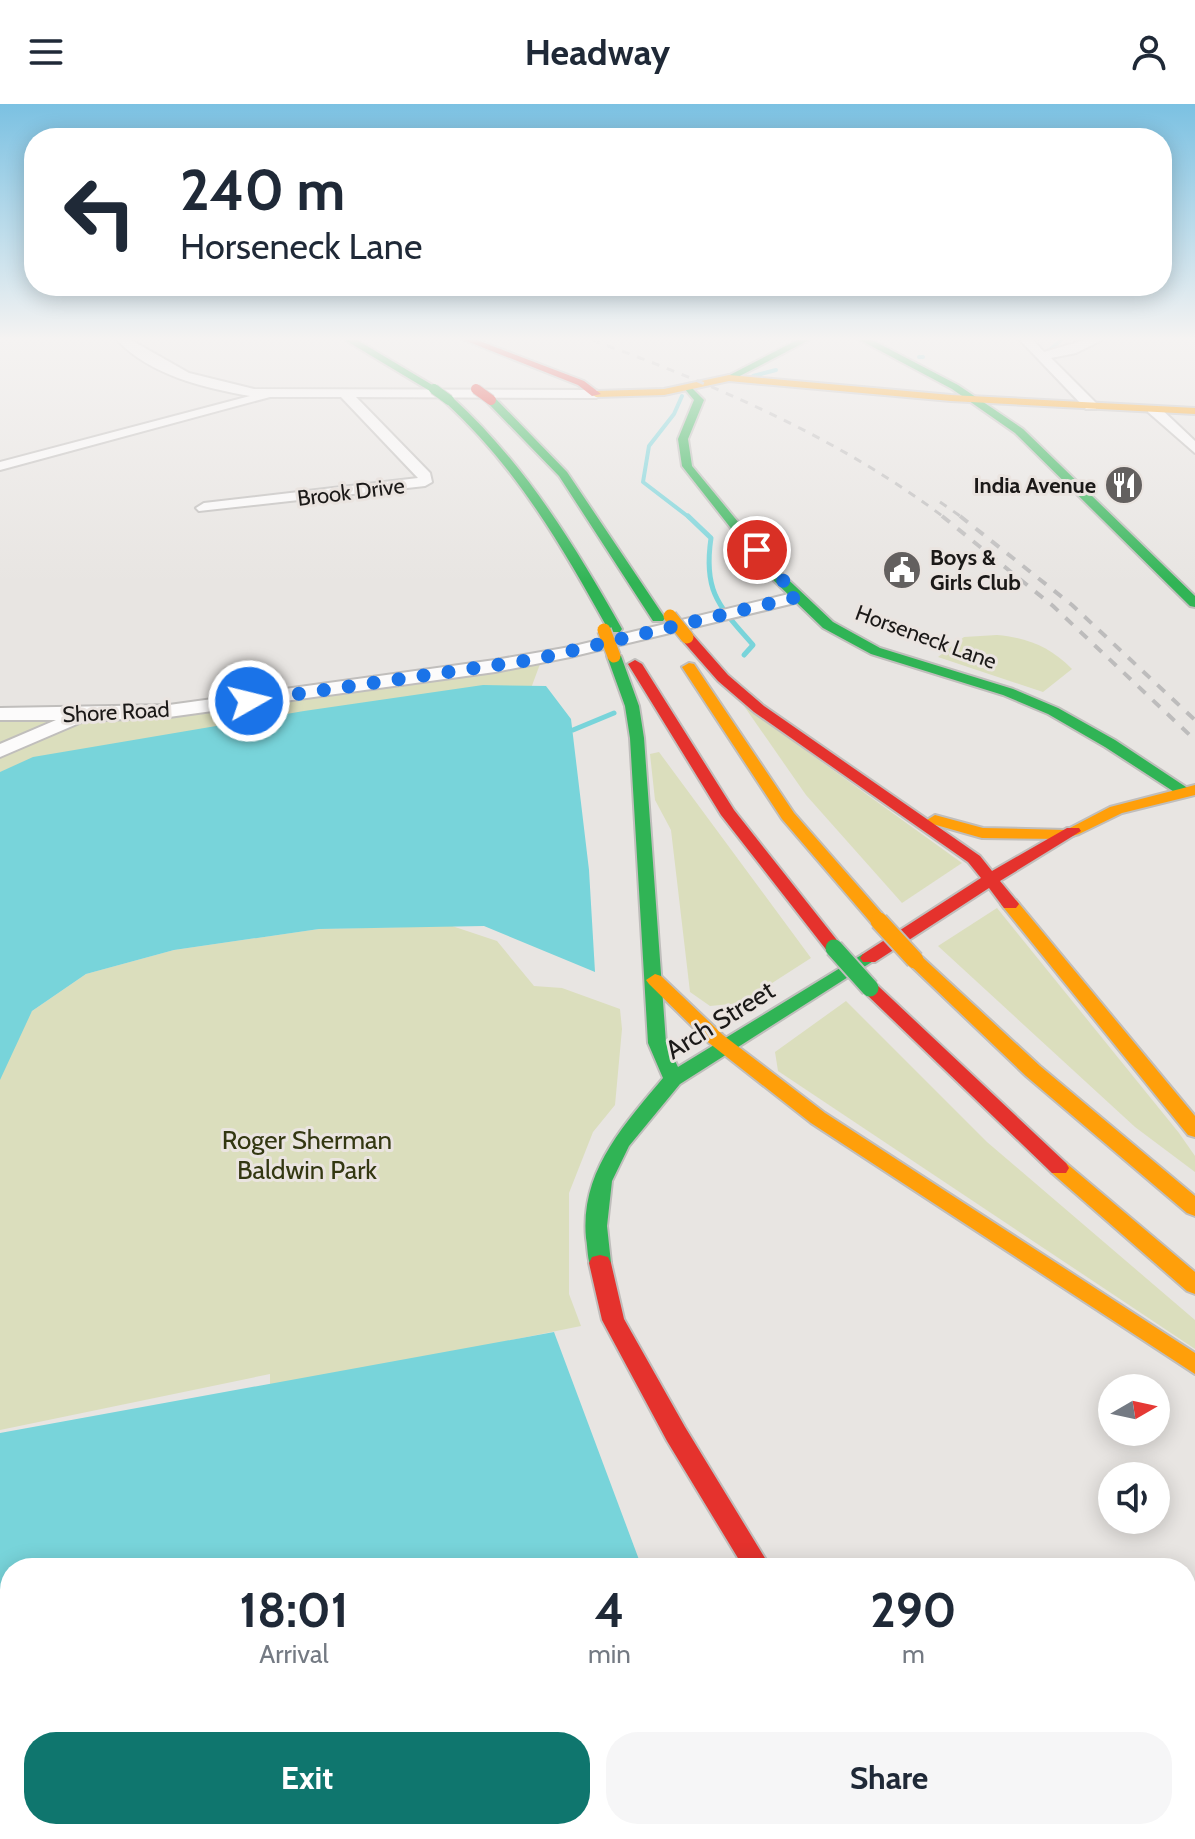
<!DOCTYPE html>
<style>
body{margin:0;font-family:Cabin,sans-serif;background:#f6f6f7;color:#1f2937;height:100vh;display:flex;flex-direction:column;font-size:30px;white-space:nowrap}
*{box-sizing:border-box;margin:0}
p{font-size:26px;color:#747a83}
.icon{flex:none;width:44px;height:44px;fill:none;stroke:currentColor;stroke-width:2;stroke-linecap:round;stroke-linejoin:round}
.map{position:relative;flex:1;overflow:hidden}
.sheet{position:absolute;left:0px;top:1454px;width:1196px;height:282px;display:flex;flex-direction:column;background:#fff;border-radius:32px 32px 0 0;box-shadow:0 4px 20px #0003}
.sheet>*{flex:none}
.guide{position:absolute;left:24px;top:24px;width:1148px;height:168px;border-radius:32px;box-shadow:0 4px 20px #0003;background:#fff;color:#1f2937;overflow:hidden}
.needle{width:52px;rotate:81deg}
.buttons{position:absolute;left:1098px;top:1270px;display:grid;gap:16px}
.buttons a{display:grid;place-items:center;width:72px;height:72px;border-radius:50%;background:#fff;box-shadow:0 4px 20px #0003;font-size:40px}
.pin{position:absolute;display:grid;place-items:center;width:68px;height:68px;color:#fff;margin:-34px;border:4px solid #fff;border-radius:50%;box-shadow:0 2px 8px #0007}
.me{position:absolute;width:88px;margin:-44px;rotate:82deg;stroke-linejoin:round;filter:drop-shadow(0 0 6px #0008)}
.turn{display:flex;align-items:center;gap:28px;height:168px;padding:0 24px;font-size:36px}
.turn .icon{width:104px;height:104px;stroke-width:2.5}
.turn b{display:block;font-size:56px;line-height:68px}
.eta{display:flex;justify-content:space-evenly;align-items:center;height:136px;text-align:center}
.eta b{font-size:48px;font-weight:700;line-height:56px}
.cta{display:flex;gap:16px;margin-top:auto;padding:16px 24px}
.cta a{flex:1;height:92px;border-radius:32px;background:#0f766e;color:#fff;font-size:32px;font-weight:700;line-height:92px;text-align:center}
.cta a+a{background:#f6f6f7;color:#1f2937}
header{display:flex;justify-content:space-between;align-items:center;height:104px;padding:0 24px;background:#fff;font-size:36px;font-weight:700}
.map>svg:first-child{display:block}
.green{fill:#dbdebd}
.water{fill:#78d4da}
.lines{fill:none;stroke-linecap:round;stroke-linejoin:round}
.stream-far1{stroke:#78d4da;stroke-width:4}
.stream{stroke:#78d4da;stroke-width:5}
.street-casing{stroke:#c0bebc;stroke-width:4}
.fast-casing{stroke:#c0bebc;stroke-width:4}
.slow-casing{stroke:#c0bebc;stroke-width:4}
.jam-casing{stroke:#c0bebc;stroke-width:4}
.street{fill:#fcfbfb;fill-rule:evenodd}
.fast{fill:#30b455;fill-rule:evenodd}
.slow{fill:#ff9f0a;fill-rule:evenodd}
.jam{fill:#e5322d;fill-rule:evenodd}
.rail-far1{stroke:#bdbcbc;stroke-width:3;stroke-dasharray:8 8;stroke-linecap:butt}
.rail{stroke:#bdbcbc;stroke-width:4;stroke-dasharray:10 10;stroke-linecap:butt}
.fast-bridge-far1-casing{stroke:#c0bebc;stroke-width:12;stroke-linecap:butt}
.fast-bridge-casing{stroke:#c0bebc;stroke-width:21;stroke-linecap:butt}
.slow-bridge-far1-casing{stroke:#c0bebc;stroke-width:16;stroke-linecap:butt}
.slow-bridge-casing{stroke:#c0bebc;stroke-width:21;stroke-linecap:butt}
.jam-bridge-casing{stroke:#c0bebc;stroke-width:12;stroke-linecap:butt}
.fast-bridge-far1{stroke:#30b455;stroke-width:10}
.fast-bridge{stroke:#30b455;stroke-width:17}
.slow-bridge-far1{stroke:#ff9f0a;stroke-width:13}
.slow-bridge{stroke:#ff9f0a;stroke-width:17}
.jam-bridge{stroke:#e5322d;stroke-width:10}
.route{stroke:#1a73e8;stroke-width:14;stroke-dasharray:0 25.2}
.labels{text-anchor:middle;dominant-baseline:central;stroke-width:6;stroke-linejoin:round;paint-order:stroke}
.far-poi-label{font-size:22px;font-weight:bold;fill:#1b1918;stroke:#eae4e0;text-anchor:end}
.far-street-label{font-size:22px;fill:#1b1918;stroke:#eae4e0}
.street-label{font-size:26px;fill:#1b1918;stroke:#eae4e0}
.park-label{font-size:26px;fill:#333711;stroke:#eae4e0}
</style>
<header><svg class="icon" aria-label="menu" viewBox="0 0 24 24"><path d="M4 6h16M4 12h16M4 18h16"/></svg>Headway<svg class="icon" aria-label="person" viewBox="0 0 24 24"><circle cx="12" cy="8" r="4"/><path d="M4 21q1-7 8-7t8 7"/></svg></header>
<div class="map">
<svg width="1195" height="1735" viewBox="0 0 1195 1735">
<rect width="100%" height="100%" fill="#e8e5e2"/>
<!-- green -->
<g class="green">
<path d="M997,531C1028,534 1050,543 1072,565L1043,588L938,553L964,533Z"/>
<path d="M540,560L530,587L0,679V614L67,619L171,612Z"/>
<path d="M744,602L962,759L902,799L806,691Z"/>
<path d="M659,648L811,854L741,899L710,902L690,888L671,726L655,696L650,650Z"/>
<path d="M997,804L1179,1029L1195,1052V1068L1135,1023L938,842Z"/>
<path d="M452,822L497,837L534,882L562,884L620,905L622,925L615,1001L593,1028L569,1089V1190L581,1222L270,1285V1270L0,1326V967L32,907L86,870L174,846L319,825Z"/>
<path d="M846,897L987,1038L1195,1216V1245L778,967L775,948Z"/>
</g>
<!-- water -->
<g class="water">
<path d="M483,581L546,582L571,615L589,766L595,868L484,822L319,825L174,846L86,870L32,907L0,976V668L33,653L304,607Z"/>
<path d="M554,1228L641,1461L627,1464H10V1607L0,1609V1329Z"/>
</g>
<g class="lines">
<!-- stream-far1 -->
<g class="stream-far1">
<path d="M1051,245L1061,236"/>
<path d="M919,253H923"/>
<path d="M753,272L776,266"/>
<path d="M682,292L674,310L649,342L643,378L690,414"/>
</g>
<!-- stream -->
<g class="stream">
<path d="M688,412L711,434C703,488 719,502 753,541L744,551"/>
<path d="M573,626L614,609"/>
</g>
<!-- street casing -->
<g class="street-casing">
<g id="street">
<path d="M117,236H131L189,269L254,285L596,286L603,290L596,294L356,293L430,369L432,378L425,382L199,407L196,404L204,399L418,374L341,293H270L0,366V358L250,292C204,284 150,271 117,236Z"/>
<path d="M1020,236H1033L1044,248L1085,236H1102L1076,249L1051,254L1096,299V305H1086Z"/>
<path d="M1148,302H1158L1195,337V349L1148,308Z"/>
<path d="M797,488L806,493L803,497L570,553L495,568L169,613L84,617L0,653V640L56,616H0V604L169,601L495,556L570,543Z"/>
<path d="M418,1726H484L480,1735H414Z"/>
</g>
</g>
<!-- fast casing -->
<g class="fast-casing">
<g id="fast">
<path d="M345,236H357L439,285L430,287Z"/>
<path d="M797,236H809L732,276L724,274Z"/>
<path d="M860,236H872L958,281L1023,325L1195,492V503L1190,502L1015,329L952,285Z"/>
<path d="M689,281L704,296L688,335L692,362L776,464L833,518L880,544L1013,585L1058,604L1115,636L1189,685L1192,688L1189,691H1179L1105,643L1048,610L1003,591L871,550L823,524L767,470L682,362L678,335L694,296L684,284Z"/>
<path d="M445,294H453C525,360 574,440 622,525L620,528H610L608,525C562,442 516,363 445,298Z"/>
<path d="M487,294H495L567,368L665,514L663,517H653L559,372L487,298Z"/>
<path d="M614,548L621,552L639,602L644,634L666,939L678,963L863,850H875L878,854L680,980L629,1042L612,1077L607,1122L611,1159L608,1165L600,1167L592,1165C587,1156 588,1145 586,1134C580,1068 623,1022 663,974L648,939L630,634L625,602L607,552Z"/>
<path d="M891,1726H921L925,1735H895Z"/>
</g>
</g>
<!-- slow casing -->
<g class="slow-casing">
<g id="slow">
<path d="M729,271L951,291L1195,304V310L951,297L729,277L664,291L596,293L591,290L596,287L664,285Z"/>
<path d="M689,559L694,560L794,709L885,813L888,817L885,821H873L782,715L682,563Z"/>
<path d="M1195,681V691L1122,709L1079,730L1062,735L982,734L929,719L927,716L935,711L983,724L1066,726L1110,703Z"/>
<path d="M1010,795L1016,796L1195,1012V1033L1188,1031L1004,804L1001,800Z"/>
<path d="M915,851L921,852L1040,962L1195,1092V1112L1187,1109L1026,972L909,860L906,856L909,852Z"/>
<path d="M655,870L661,872L723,931L825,1009L1195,1249V1270L811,1019L709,939L649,880L646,876Z"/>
<path d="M1059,1057L1066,1059L1195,1168V1190L1187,1187L1052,1069L1049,1064L1052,1059Z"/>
<path d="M1195,1490V1514L1186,1517V1493Z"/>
</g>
</g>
<!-- jam casing -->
<g class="jam-casing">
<g id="jam">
<path d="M464,236H477L584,277L601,290L592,292L578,281Z"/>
<path d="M687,529L692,530L728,571L764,602L980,752L992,767L1067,724H1079L1081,727L1000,777L1019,800L1016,804H1004L989,784L875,858H863L860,854L863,850L981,774L968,758L754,608L718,577L682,536V530Z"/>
<path d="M635,556L642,560L734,706L840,840L843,844L840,848H828L721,711L628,560Z"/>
<path d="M870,878L876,880L1066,1059L1069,1064L1066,1069H1052L864,888L861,884Z"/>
<path d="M600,1151L608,1153L611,1159L624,1215L685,1323L771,1464H744L667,1337L602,1216L589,1159L592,1153Z"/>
</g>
</g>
<!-- street -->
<use href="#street" class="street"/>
<!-- fast -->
<use href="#fast" class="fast"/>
<!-- slow -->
<use href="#slow" class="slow"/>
<!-- jam -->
<use href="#jam" class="jam"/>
<!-- rail-far1 -->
<g class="rail-far1">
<path d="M592,236C716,281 839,334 945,414"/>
<path d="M940,398L963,414"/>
</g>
<!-- rail -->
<g class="rail">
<path d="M942,412L1053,502L1195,636"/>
<path d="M960,412L1072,501L1195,616"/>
</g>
<!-- fast-bridge-far1 casing -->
<g class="fast-bridge-far1-casing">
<path id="fast-bridge-far1" d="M434,285L449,296"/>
</g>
<!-- fast-bridge casing -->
<g class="fast-bridge-casing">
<path id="fast-bridge" d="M834,844L870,884"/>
</g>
<!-- slow-bridge-far1 casing -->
<g class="slow-bridge-far1-casing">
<g id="slow-bridge-far1">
<path d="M670,512L687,533"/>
<path d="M604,526L614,552"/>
</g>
</g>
<!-- slow-bridge casing -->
<g class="slow-bridge-casing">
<path id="slow-bridge" d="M879,817L915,856"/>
</g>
<!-- jam-bridge casing -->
<g class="jam-bridge-casing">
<path id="jam-bridge" d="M476,285L491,296"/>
</g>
<!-- fast-bridge-far1 -->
<use href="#fast-bridge-far1" class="fast-bridge-far1"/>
<!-- fast-bridge -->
<use href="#fast-bridge" class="fast-bridge"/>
<!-- slow-bridge-far1 -->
<use href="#slow-bridge-far1" class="slow-bridge-far1"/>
<!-- slow-bridge -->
<use href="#slow-bridge" class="slow-bridge"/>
<!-- jam-bridge -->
<use href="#jam-bridge" class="jam-bridge"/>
</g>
<!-- sky -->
<linearGradient id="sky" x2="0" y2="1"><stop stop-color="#7bc1e2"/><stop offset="0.49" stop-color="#f5f3f2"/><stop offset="1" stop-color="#f5f3f2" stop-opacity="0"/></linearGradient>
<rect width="1195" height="479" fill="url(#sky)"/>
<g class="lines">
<!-- route -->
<path class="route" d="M249,597L537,555L797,493L757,446"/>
</g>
<!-- icons -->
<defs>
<g id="restaurant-disc" transform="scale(2)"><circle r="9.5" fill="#63605f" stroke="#eae4e0"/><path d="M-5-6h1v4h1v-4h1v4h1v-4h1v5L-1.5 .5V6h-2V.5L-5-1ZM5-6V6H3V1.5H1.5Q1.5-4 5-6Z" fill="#fff"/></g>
<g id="civic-disc" transform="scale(2)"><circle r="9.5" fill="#63605f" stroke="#eae4e0"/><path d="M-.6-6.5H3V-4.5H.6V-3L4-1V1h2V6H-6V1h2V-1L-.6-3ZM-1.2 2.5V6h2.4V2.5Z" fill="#fff"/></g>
</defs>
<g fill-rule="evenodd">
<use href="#restaurant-disc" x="1124" y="381"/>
<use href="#civic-disc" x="902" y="466"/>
</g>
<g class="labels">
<!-- far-poi labels -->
<g class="far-poi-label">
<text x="1096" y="381">India Avenue</text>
<text x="930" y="453" text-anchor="start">Boys &amp;<tspan x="930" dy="25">Girls Club</tspan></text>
</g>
<!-- far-street labels -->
<g class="far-street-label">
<text transform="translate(351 388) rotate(-7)">Brook Drive</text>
<text transform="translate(926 533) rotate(20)">Horseneck Lane</text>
<text transform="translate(116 608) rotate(-3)">Shore Road</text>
</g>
<!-- street labels -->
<g class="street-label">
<text transform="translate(720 916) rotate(-32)">Arch Street</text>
</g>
<!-- park labels -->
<g class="park-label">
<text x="307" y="1036">Roger Sherman<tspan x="307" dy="30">Baldwin Park</tspan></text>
</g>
</g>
</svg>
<div class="buttons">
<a><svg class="needle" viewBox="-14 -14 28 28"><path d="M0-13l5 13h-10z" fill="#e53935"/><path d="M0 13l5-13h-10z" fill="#747a83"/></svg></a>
<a><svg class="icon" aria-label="sound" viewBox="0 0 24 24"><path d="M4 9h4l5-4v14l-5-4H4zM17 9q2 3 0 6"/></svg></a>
</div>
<div class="pin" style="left:757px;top:446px;background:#d93025"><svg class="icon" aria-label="arrive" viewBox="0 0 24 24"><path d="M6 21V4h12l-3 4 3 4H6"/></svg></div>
<svg class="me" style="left:249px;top:597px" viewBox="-20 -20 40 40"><circle r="17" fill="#1a73e8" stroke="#fff" stroke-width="3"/><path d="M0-11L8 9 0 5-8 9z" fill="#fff"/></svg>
<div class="guide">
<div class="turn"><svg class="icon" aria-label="left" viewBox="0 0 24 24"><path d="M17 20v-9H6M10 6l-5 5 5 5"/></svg><div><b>240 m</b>Horseneck Lane</div></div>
</div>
<section class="sheet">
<div class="eta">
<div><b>18:01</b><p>Arrival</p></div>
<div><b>4</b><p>min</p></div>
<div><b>290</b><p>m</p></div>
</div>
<div class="cta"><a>Exit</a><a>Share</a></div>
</section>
</div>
